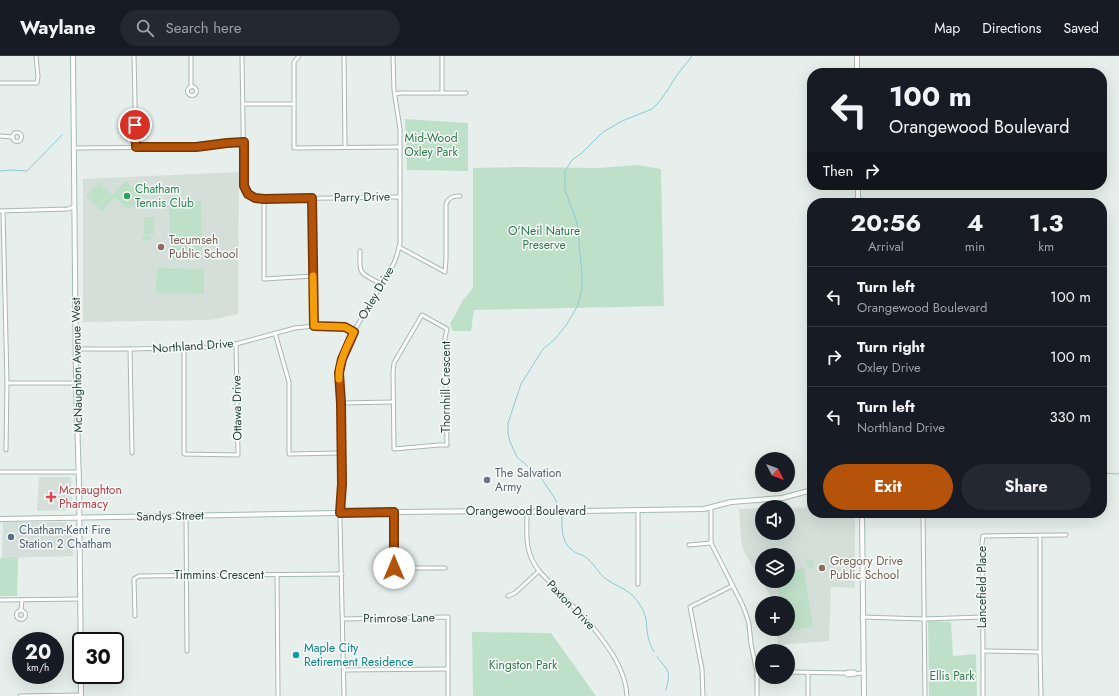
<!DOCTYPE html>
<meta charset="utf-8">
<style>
body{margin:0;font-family:Jost,sans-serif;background:#242831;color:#f1f3f6;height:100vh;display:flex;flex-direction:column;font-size:15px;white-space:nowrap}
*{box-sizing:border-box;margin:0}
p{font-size:13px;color:#9ea1a6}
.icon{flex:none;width:22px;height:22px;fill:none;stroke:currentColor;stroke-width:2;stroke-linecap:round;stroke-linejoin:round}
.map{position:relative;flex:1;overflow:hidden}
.sheet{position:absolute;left:807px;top:142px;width:300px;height:320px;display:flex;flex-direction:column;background:#171b24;border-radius:16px;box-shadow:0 4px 16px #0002}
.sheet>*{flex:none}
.top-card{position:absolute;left:807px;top:12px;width:300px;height:122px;border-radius:16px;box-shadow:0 4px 16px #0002;background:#171b24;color:#f1f3f6;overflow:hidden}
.needle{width:26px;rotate:132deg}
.buttons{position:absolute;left:755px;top:396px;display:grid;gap:8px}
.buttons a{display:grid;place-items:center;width:40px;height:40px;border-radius:50%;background:#171b24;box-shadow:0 4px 16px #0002;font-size:20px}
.speed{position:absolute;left:12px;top:576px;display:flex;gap:8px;font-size:20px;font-weight:700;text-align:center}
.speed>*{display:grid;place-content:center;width:52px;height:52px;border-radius:50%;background:#171b24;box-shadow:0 4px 16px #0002;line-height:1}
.speed small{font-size:10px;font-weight:400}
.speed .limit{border:2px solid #111;border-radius:6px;background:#fff;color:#111}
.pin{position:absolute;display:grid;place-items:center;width:34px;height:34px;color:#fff;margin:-17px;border:2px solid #fff;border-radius:50%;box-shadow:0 1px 4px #0007}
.me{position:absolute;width:44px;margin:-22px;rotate:0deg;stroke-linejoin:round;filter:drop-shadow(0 0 3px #0008)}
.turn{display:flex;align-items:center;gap:14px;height:84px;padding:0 16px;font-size:18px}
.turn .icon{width:52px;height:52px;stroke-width:2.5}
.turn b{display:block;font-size:28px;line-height:34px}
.then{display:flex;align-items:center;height:38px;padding:0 16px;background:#0003;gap:8px;font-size:15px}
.eta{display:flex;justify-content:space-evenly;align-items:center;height:68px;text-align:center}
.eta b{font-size:24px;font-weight:700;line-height:28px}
.cta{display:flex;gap:8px;margin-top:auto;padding:8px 16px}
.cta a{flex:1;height:46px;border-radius:24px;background:#b45309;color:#fff;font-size:16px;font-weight:700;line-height:46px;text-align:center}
.cta a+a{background:#242831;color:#f1f3f6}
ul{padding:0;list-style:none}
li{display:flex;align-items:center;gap:12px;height:60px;padding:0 16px;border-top:1px solid #363941}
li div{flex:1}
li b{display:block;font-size:15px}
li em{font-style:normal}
header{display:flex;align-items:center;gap:24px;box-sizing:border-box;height:56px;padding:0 20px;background:#171b24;border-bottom:1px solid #363941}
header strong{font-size:19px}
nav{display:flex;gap:22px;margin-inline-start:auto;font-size:14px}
.search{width:280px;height:36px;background:#242831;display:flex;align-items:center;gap:10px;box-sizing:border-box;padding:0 14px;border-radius:22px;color:#9ea1a6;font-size:15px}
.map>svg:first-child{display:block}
.built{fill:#d4dfda;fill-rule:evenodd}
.green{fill:#bfe0c8}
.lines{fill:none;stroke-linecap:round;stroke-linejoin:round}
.stream{stroke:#8ec9d4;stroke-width:1}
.street-casing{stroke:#a8b8b2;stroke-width:5}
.secondary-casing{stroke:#a4bbb3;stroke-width:6}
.street{stroke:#fff;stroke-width:3}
.secondary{stroke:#fff;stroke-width:4}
.route-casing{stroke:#753606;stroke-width:10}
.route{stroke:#b45309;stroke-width:7}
.slow{stroke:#f59e0b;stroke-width:7}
.leisure-dot{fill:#2e9e5b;stroke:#f7fbf9;stroke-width:1.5}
.education-dot{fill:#8d6e63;stroke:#f7fbf9;stroke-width:1.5}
.worship-dot{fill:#6b7280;stroke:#f7fbf9;stroke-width:1.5}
.health-dot{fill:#e0444e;stroke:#f7fbf9;stroke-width:1.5}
.service-dot{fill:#5c6f8a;stroke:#f7fbf9;stroke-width:1.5}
.culture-dot{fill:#0f9aa8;stroke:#f7fbf9;stroke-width:1.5}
.labels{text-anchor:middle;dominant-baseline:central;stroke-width:3;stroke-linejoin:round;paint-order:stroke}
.park-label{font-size:12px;fill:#2d7a4b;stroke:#f7fbf9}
.leisure-label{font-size:12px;fill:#27864d;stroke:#f7fbf9;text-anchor:start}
.street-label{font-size:12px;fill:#24423a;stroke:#f7fbf9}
.education-label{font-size:12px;fill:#785e54;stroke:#f7fbf9;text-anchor:start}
.worship-label{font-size:12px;fill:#5b616d;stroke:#f7fbf9;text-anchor:start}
.health-label{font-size:12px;fill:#be3a42;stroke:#f7fbf9;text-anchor:start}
.service-label{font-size:12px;fill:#4e5e75;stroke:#f7fbf9;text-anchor:start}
.culture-label{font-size:12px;fill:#0d838f;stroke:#f7fbf9;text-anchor:start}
</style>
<header>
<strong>Waylane</strong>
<div class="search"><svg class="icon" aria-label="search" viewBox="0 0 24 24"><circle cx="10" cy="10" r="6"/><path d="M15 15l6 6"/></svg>Search here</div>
<nav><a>Map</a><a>Directions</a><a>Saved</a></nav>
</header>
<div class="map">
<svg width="1119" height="640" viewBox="0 0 1119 640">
<rect width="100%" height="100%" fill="#e6efeb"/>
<!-- built -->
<g class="built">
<path d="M239,116L238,258L211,264L83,266V123Z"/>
<path d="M39,421H71L72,452L69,454L37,455Z"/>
<path d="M812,451V457H855V532L831,531L829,585L778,589L776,573H788V547H772V542L744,496L741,484L739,453L762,452V477H788V452ZM762,499H788V525H762Z"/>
<path d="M3,466H66L72,472L73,500L2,502Z"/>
</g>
<!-- green -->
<g class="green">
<path d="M405,63L468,67V115L407,114Z"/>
<path d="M637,109L661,113L664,250L474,254L471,275H453L450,268L463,244L473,232V112L519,111L599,112Z"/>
<path d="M126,125L142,141L128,154L115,141L102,155L86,140L99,126L112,139Z"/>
<path d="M169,145H201L202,203L170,204Z"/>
<path d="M144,161H154V178H147L149,179L151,183C148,185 145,186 142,183L143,181L146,178H144Z"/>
<path d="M157,212L204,213V238L156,237Z"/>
<path d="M18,501L17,540H0V502Z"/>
<path d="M812,503L815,511L809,513L806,505Z"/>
<path d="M804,512L813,571L784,576V573H788V547H780L776,525H788V515Z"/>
<path d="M928,565L951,566L953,600L976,598L977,640H929Z"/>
<path d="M472,576L551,577L596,640H473Z"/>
</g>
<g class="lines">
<!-- stream -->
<g class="stream">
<path d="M0,115L12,114L27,115L62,79"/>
<path d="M1102,417L1119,418"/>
<path d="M557,447L554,441L537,416L531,413L517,401L510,386L508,378V367L521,328L543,293L555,283L567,268L578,249L582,232V217L579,189V177L576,164L565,134V115L572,104L582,97L603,76L622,65L652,53L659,46L667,35L677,19L692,0"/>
<path d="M562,460C562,472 561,486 572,494C576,498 583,498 588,503C595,509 599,518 606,523C614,529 625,532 632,539C639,546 644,554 646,563C647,566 646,569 647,572C647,580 650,589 654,596"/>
<path d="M657,601C669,616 671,614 666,634"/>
</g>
<!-- street casing -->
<g class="street-casing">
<g id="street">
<path d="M134,0L136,91"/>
<path d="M191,0V31"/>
<path d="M242,0L244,130C246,141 254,142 264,143L400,141"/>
<path d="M299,0L294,6V92L400,91"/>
<path d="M344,0L345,91"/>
<path d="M442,0V37"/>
<path d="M0,27H37L38,21L36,0"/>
<circle cx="192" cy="35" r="4.5"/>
<path d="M395,38L401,37H466"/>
<path d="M243,48H294"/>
<circle cx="17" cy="81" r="4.5"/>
<path d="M0,80L13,81"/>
<path d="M74,92L196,91L227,87L244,86"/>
<path d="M312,142L314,270"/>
<path d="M264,143V223L313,220"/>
<path d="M0,155L68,153L74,151"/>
<path d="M3,155L7,327L6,394"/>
<path d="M399,191L445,216L446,204V148C449,141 453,140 460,140"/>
<path d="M360,195C359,220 360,216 381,228"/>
<path d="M422,259L447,273L445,282L447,389H439L394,393L393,316L394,307Z"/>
<path d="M275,277L289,326V398L341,397"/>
<path d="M184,292V398L238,399L236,288"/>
<path d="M76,293H130L219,291L236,288L295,272L314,270L345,271L354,275"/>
<path d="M130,293L132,397"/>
<path d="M7,327H76"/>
<path d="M341,347L393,346"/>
<path d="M0,416H79"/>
<path d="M711,451V487L714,493L742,548L746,558L749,568L751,588L757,616V640"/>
<path d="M638,454V528"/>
<path d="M394,456V512H445"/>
<path d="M527,456C527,480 524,495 539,515L592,570C608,590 626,614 627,640"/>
<path d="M923,457L925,640"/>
<path d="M186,460L187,595"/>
<path d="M1040,479V596L1041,640"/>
<path d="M689,489L711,487"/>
<path d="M277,519L278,640"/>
<path d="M508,540L515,537L539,515"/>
<path d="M0,544L80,543"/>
<path d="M21,554L22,544"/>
<circle cx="21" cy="559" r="4.5"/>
<path d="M135,560L134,523L139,520L342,518"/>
<path d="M862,561L924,563L982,561"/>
<path d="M343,563L448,561V640"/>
<path d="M983,595L1040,596"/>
<path d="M344,614L447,613"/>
<path d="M788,616L846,617L847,619C853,619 857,617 863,617"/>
<path d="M808,616V640"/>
<path d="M846,617L848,616H854L856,617"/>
<path d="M20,640L81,639"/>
<path d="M344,640L340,464L342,428L341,347L339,317L342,303L354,275L394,207L397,199L400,187V73L394,34L393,0"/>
<path d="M703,640L702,613L690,551L732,530"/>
<path d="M983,640V595L982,487L983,480L1066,479"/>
</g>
</g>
<!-- secondary casing -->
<g class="secondary-casing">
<g id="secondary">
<path d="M73,0L76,327L79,427L81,619"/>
<path d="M857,0V17"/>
<path d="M858,129V147"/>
<path d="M862,457L864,640"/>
<path d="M0,463L394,456L501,455L521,456L704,453L731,446L782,442L812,434"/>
<path d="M81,619V640"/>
</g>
</g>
<!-- street -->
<use href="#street" class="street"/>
<!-- secondary -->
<use href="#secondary" class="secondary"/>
</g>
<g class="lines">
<!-- route casing -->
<g class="route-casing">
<path id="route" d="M135,69L136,91H196L227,87L244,86V130L248,138L255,142L264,143L312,142L314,270L345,271L354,276L342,303L339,317L341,347L342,428L340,457L394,456V512"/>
</g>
<!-- route -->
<use href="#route" class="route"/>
<!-- slow -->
<path class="slow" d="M313,220L314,270L345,271L354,276C347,290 338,307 339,323"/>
</g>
<!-- markers -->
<circle class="leisure-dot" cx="127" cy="140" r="4"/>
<g class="education-dot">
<circle cx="161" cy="191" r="4"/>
<circle cx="822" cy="512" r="4"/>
</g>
<circle class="worship-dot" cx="487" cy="424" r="4"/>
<path class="health-dot" d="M49 435h4v4h4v4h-4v4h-4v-4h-4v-4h4z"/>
<circle class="service-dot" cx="11" cy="481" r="4"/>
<circle class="culture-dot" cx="296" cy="599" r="4"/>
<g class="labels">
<!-- park labels -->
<g class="park-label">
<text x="431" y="82">Mid-Wood<tspan x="431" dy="14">Oxley Park</tspan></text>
<text x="544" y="175">O'Neil Nature<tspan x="544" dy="14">Preserve</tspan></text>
<text x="523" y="609">Kingston Park</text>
<text x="952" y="620">Ellis Park</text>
</g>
<!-- leisure labels -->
<g class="leisure-label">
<text x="135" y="133">Chatham<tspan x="135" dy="14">Tennis Club</tspan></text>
</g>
<!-- street labels -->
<g class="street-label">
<text transform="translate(362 141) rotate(-1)">Parry Drive</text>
<text transform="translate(376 237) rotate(-60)">Oxley Drive</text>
<text transform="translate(193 290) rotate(-4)">Northland Drive</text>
<text transform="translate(77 309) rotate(-91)">McNaughton Avenue West</text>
<text transform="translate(446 331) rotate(-90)">Thornhill Crescent</text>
<text transform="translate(237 352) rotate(-91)">Ottawa Drive</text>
<text x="526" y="455">Orangewood Boulevard</text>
<text transform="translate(170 460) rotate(-1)">Sandys Street</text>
<text x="219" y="519">Timmins Crescent</text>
<text transform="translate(982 531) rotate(-90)">Lancefield Place</text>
<text transform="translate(571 549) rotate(46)">Paxton Drive</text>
<text transform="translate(399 562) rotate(-1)">Primrose Lane</text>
</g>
<!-- education labels -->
<g class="education-label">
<text x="169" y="184">Tecumseh<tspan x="169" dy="14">Public School</tspan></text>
<text x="830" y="505">Gregory Drive<tspan x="830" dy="14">Public School</tspan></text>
</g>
<!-- worship labels -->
<g class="worship-label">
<text x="495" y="417">The Salvation<tspan x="495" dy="14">Army</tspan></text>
</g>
<!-- health labels -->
<g class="health-label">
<text x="59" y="434">Mcnaughton<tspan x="59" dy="14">Pharmacy</tspan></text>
</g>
<!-- service labels -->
<g class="service-label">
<text x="19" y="474">Chatham-Kent Fire<tspan x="19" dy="14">Station 2 Chatham</tspan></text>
</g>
<!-- culture labels -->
<g class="culture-label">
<text x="304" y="592">Maple City<tspan x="304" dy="14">Retirement Residence</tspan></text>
</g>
</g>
</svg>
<div class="buttons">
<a><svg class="needle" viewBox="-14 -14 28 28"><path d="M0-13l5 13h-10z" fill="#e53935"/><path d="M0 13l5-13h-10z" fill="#9ea1a6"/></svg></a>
<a><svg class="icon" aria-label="sound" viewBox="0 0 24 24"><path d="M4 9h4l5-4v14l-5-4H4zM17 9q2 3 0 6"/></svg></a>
<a><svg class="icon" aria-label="layers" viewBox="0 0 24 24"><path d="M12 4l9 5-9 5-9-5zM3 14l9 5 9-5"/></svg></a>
<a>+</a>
<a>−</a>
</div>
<div class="speed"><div>20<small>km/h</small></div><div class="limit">30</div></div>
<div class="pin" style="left:135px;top:69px;background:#d93025"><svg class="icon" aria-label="arrive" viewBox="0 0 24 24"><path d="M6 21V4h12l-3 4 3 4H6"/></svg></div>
<svg class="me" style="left:394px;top:512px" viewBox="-20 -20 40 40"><circle r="19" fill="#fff"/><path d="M0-13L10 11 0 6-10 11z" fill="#b45309"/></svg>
<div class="top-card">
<div class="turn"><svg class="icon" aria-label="left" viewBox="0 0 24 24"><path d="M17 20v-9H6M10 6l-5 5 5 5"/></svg><div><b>100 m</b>Orangewood Boulevard</div></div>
<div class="then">Then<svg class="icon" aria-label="right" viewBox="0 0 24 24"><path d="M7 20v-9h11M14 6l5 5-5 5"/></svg></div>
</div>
<section class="sheet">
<div class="eta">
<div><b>20:56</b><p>Arrival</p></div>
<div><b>4</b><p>min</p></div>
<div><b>1.3</b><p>km</p></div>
</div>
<ul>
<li><svg class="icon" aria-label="left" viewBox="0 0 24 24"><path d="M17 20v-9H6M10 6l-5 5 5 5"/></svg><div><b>Turn left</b><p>Orangewood Boulevard</p></div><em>100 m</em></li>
<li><svg class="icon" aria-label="right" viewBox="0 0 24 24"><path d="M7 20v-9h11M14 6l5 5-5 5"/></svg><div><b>Turn right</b><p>Oxley Drive</p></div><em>100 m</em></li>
<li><svg class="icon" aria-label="left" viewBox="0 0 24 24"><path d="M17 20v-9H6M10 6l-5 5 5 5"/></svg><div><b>Turn left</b><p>Northland Drive</p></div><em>330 m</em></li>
</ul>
<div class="cta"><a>Exit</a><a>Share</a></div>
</section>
</div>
